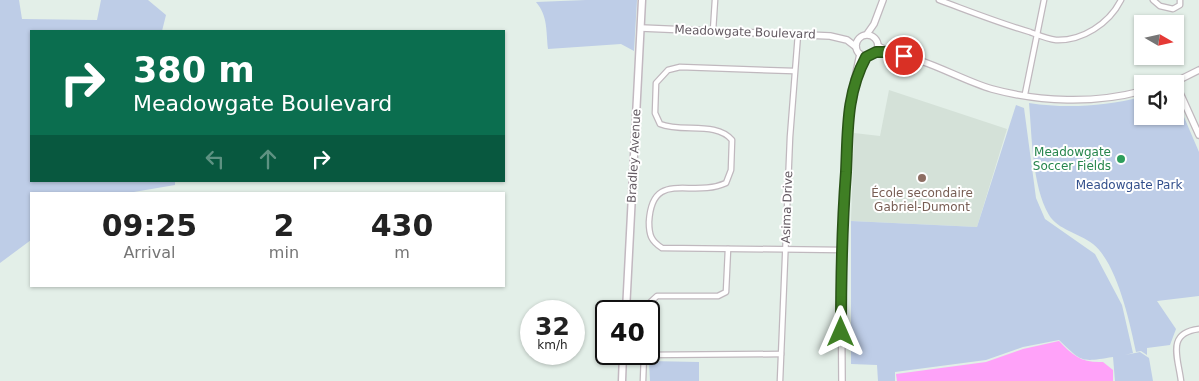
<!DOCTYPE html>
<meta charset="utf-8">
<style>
body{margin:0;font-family:"DejaVu Sans",sans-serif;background:#f2f2f2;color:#222;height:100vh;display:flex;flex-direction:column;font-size:19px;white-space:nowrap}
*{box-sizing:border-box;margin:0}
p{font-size:16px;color:#767676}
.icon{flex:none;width:28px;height:28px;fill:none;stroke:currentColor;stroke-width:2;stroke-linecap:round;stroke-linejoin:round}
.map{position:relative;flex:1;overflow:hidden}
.drawer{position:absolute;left:30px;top:192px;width:475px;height:95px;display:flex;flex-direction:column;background:#fff;border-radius:0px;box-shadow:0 1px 4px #0004}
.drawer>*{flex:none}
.banner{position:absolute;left:30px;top:30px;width:475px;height:152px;border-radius:0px;box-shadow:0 1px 4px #0004;background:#0b6e4f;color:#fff;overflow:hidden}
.needle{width:32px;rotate:99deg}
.buttons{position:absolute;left:1134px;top:15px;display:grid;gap:10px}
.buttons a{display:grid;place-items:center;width:50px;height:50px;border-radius:0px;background:#fff;box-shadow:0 1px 4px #0004;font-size:25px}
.speed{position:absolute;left:520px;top:300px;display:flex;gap:10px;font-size:25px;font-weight:700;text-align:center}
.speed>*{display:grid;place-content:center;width:65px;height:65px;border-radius:50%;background:#fff;box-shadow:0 1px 4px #0004;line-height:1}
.speed small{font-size:12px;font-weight:400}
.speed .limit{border:2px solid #111;border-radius:8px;background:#fff;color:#111}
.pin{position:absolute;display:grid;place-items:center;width:42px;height:42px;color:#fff;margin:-21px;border:2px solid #fff;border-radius:50%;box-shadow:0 1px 5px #0007}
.me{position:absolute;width:55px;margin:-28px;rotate:0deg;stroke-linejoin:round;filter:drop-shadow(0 0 4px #0008)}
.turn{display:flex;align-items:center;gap:18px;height:105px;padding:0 20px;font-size:22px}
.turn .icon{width:65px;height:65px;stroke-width:2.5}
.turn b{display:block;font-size:35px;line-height:42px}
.lanes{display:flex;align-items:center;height:48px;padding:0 20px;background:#0003;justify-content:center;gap:25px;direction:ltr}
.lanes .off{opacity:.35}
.eta{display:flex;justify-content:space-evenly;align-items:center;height:85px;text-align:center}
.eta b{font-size:30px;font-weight:700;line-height:35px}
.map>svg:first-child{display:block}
.education{fill:#d4e1d8}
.green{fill:#becde7}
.water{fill:#ffa2f9}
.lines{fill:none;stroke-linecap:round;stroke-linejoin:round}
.minor-casing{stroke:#c0b8be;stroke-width:7}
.tertiary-casing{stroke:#c0b8be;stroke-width:8}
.secondary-casing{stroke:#c2b8c0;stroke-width:9}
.minor{stroke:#fff;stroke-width:4.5}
.tertiary{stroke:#fff;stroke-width:5.5}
.secondary{stroke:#fff;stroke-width:6}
.route-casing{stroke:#295317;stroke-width:12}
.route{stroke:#3f7f24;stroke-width:9}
.leisure-dot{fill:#2e9e5b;stroke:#fff;stroke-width:2}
.education-dot{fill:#8d6e63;stroke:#fff;stroke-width:2}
.labels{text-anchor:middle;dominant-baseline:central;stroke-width:4;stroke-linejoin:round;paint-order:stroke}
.street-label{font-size:12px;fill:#645b63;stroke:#fff}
.leisure-label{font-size:12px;fill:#27864d;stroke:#fff;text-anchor:end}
.park-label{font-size:12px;fill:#33508c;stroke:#fff}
.education-label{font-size:12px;fill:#785e54;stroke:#fff}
</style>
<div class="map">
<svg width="1199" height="381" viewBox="0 0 1199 381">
<rect width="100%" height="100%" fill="#e3efe8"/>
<!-- education -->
<path class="education" d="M889,90L1007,129L977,227L851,221L854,133L880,136Z"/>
<!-- green -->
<g class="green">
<path d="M0,0H19L22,19L97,20L101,0H148L166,15L162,31H31V181H175V185L122,194H31V240L0,263Z"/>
<path d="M586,0H637L634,51L621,44L548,49C546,31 548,16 536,2Z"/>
<path d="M1175,96L1199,152V296L1157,301L1176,329L1170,345L1147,348V355L1141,351L1136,352C1130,323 1117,263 1093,244C1079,233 1058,230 1049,215C1032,186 1032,136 1029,103C1068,109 1104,106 1142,97V116H1175Z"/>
<path d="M1016,105L1024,108L1036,198L1045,219L1095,254L1122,305L1133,353L1125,355L1140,352L1149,358L1153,381H1115L1113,357C1081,362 1083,363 1059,340L1023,347L986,360L895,372V381H878L877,365L851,364V221L977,227Z"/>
<path d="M649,361L699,362V381H650Z"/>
</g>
<!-- water -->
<path class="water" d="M1059,341C1073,356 1082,363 1103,362L1113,370V381H897L896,374L986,362L1023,349Z"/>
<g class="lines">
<!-- minor casing -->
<g class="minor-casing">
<g id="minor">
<path d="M939,0C969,11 999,23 1030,32C1038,35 1047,39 1056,40C1082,41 1109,24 1121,0"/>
<path d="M1153,0L1160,6L1173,9L1180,5V0"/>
<path d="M713,31L715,0"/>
<path d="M794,71L680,67L668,70L656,83L655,113L660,124C682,133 716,121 732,140L731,170L726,183C691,199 652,168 649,222C649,235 651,241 662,248L842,250"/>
<path d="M1025,94L1044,0"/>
<path d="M645,311V307L657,296H718L726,292L728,249"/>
<path d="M644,355L781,354"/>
<path d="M643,381L644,354"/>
<path d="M780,381L790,137L798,34"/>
<path d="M1181,381C1178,357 1166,333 1199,329"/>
</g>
</g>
<!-- tertiary casing -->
<g class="tertiary-casing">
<g id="tertiary">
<path d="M641,28L830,36L847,40L856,47"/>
<path d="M867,34L874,24L883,0"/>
<circle cx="867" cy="46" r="11"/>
<path d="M878,46C892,54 907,56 921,61C945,69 968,82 992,89C1040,102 1094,104 1142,91"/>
<path d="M1175,82L1199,135"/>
<path d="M1167,84L1175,82L1199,70"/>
<path d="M842,381L841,245L848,110L860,54"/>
</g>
</g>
<!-- secondary casing -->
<g class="secondary-casing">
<g id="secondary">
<path d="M626,311L642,0"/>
<path d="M622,381L623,354"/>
</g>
</g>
<!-- minor -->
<use href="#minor" class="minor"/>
<!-- tertiary -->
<use href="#tertiary" class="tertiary"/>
<!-- secondary -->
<use href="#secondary" class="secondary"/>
</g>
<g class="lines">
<!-- route casing -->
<g class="route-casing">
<path id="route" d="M841,332C841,279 842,225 846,172C848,131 846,94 866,57L876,52H888L904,56"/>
</g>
<!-- route -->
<use href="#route" class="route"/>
</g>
<!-- markers -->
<circle class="leisure-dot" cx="1121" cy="159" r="5"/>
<circle class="education-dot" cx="922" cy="178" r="5"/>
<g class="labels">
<!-- street labels -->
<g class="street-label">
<text transform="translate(745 32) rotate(2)">Meadowgate Boulevard</text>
<text transform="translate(634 156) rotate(-87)">Bradley Avenue</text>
<text transform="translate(787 207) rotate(-88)">Asima Drive</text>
</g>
<!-- leisure labels -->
<g class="leisure-label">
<text x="1111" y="152">Meadowgate<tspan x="1111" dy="14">Soccer Fields</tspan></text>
</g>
<!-- park labels -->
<g class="park-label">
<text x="1129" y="185">Meadowgate Park</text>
</g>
<!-- education labels -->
<g class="education-label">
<text x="922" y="193">École secondaire<tspan x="922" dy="14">Gabriel-Dumont</tspan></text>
</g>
</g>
</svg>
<div class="buttons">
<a><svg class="needle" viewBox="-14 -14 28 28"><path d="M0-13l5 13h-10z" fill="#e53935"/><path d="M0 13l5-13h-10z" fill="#767676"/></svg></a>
<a><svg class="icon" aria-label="sound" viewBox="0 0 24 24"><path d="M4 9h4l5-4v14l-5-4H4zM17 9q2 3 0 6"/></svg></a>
</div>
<div class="speed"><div>32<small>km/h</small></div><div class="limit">40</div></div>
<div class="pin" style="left:904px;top:56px;background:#d93025"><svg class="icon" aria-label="arrive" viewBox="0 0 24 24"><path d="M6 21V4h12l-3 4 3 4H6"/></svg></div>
<svg class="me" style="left:841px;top:332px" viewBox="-20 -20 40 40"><path d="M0-17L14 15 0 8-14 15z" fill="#3f7f24" stroke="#fff" stroke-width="4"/></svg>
<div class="banner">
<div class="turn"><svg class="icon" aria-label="right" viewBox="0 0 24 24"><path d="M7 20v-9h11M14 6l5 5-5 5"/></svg><div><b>380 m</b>Meadowgate Boulevard</div></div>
<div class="lanes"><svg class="icon off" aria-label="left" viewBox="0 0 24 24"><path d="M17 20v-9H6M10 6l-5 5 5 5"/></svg><svg class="icon off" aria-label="ahead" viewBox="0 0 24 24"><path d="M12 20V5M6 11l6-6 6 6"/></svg><svg class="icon" aria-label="right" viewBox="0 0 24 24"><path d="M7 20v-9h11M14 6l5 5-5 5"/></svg></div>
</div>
<section class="drawer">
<div class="eta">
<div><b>09:25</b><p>Arrival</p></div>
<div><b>2</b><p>min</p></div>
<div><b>430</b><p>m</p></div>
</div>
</section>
</div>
